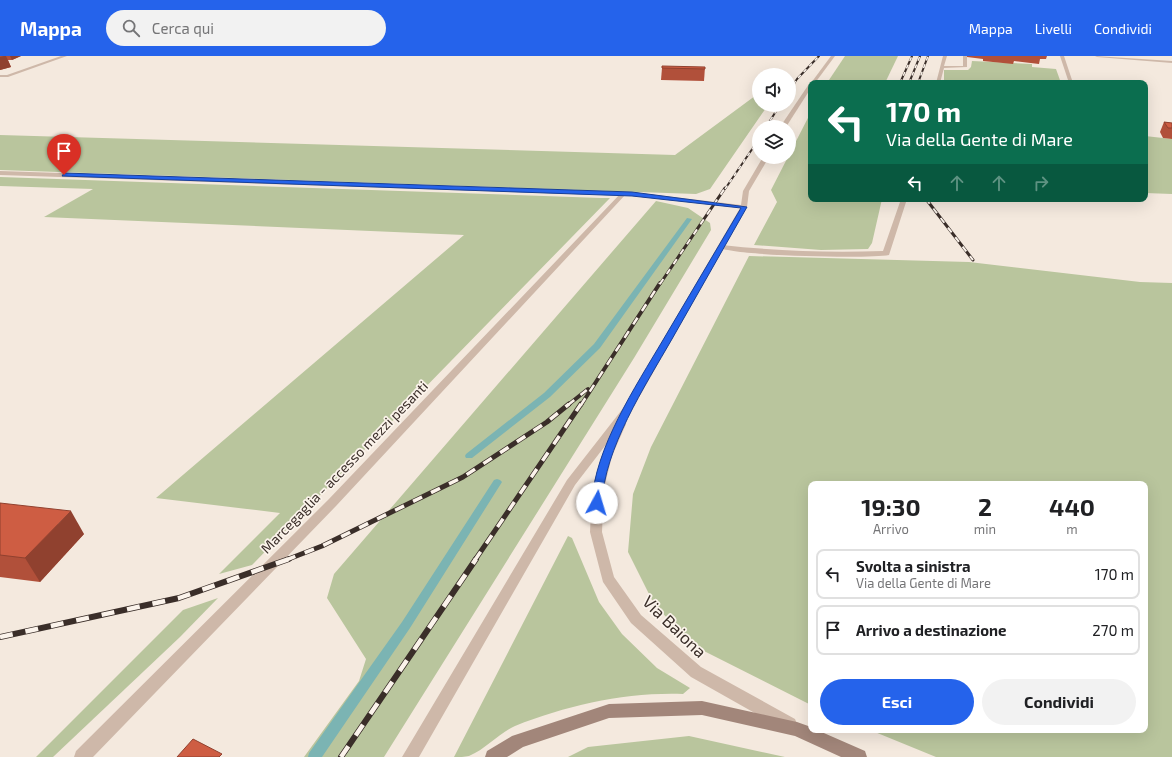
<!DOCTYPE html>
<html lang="it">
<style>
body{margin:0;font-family:"Exo 2",sans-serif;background:#f2f2f2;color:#202124;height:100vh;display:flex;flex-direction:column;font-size:15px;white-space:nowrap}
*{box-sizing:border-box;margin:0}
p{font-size:13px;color:#757577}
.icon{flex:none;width:22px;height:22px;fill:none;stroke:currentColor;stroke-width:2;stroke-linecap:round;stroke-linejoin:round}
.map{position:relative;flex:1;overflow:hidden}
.details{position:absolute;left:808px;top:425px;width:340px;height:252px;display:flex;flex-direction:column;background:#fff;border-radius:8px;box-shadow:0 4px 16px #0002}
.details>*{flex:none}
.guide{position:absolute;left:808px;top:24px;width:340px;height:122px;border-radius:8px;box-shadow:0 4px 16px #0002;background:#0b6e4f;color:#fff;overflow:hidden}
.buttons{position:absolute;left:752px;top:12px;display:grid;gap:8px}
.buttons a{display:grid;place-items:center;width:44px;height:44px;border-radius:50%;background:#fff;box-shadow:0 4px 16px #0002;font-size:20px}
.pin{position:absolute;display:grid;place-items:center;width:34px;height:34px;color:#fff;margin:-41px -17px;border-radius:50% 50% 50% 0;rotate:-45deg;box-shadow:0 0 4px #0007}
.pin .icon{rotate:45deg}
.me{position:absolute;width:44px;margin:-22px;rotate:6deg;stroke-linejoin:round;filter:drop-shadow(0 0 3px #0008)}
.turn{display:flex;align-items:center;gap:14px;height:84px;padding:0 12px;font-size:18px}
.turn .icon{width:52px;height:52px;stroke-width:2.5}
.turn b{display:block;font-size:28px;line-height:34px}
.lanes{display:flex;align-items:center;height:38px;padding:0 12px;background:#0003;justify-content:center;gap:20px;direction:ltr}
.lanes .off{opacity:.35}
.eta{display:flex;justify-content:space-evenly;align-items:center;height:68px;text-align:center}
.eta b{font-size:24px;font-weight:700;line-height:28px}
.action{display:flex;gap:8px;margin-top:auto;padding:8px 12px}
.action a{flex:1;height:46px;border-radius:24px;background:#2563eb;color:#fff;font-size:16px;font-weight:700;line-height:46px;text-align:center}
.action a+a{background:#f2f2f2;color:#202124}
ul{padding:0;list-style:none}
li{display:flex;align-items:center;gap:12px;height:50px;margin:0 8px 6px;padding:0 4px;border:2px solid #e0e0e0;border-radius:8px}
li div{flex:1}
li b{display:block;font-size:15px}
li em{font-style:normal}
header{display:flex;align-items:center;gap:24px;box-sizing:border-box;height:56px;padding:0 20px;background:#2563eb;color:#fff}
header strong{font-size:19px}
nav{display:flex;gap:22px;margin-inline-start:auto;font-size:14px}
.search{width:280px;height:36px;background:#f2f2f2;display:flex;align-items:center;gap:10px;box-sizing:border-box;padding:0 14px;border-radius:22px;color:#757577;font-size:15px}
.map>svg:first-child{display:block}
.green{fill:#b9c59d}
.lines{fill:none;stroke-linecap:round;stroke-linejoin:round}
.stream{fill:#7bb4b3;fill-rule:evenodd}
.lane{fill:#ceb8a9;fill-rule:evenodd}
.street{fill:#ceb8a9;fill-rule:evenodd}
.secondary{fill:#a2867a;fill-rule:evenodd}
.rail-far4-casing{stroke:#3a2e29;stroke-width:2}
.rail-far3-casing{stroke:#3a2e29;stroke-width:3}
.rail-far2-casing{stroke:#3a2e29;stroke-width:4}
.rail-far1-casing{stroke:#3a2e29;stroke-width:5}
.rail-casing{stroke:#3a2e29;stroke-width:6}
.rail-far4{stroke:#fbf3eb;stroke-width:1.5;stroke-dasharray:4;stroke-linecap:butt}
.rail-far3{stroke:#fbf3eb;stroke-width:2;stroke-dasharray:6;stroke-linecap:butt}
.rail-far2{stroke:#fbf3eb;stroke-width:2.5;stroke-dasharray:8;stroke-linecap:butt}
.rail-far1{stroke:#fbf3eb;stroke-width:3.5;stroke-dasharray:10;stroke-linecap:butt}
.rail{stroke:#fbf3eb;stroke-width:4.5;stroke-dasharray:13;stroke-linecap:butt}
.wall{fill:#b1503a}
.shaded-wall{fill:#90412f}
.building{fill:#ce5d43;stroke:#90412f}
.route{fill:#2563eb;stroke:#184099}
.labels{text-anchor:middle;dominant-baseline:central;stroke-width:3.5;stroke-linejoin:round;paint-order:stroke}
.street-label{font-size:14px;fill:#3a2e29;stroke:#fbf3eb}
.near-street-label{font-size:17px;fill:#3a2e29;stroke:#fbf3eb}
</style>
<header>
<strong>Mappa</strong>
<div class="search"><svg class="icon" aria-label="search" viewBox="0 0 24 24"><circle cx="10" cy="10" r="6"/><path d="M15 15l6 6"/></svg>Cerca qui</div>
<nav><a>Mappa</a><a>Livelli</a><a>Condividi</a></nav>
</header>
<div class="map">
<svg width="1172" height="701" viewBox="0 0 1172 701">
<rect width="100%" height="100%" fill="#f4e9de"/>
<!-- green -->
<g class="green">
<path d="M845,0H898L885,27H827Z"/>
<path d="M972,5L1032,8V11L1056,13L1061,27H944V14H968L971,11Z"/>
<path d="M759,37V49H768L710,133L696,138L0,114V79L675,99Z"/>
<path d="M811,56V143H882L872,187L868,193L821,194L754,189L777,146L771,134Z"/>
<path d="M1145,80L1172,83V138L1145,137Z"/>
<path d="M0,121L601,142H610L252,509L219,518L280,457L156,442L464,179L44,161L93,133L0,130Z"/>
<path d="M656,145L688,152L710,167L711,174L634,302L384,701H304L359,625L366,603L327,542L334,518Z"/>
<path d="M749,200L969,206L1140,226L1172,227V701H936L870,674H1145V428H811V649L698,592L655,550L628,496L633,438L651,391Z"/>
<path d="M568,480L572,482L599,546L622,578L657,612L690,632L683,638C626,636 568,649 515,670C499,677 486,693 469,700C465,701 459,701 454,701Z"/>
<path d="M218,542L180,581L53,701H36L183,554Z"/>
<path d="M689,680L785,701H568L588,691Z"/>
</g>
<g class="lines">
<!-- stream -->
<g class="stream">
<path d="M687,162L692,163L600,292L550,341L472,402H466L465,400L466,398L544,337L594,288Z"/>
<path d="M497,423L500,424L502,426L410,572L322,701H308L309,697L402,566L494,424Z"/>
</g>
<!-- lane -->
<g class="lane">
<path d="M61,0H67L8,21H0V19H7Z"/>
<path d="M943,0H947L944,10H963V0H967V11L944,12L940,27H936Z"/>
<path d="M1060,0H1064L1073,27H1069Z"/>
<path d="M1095,0L1172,5V7L1097,1Z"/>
<path d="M621,137L626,138L336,450L93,701H74L76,695L328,444Z"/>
<path d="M901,143H907L889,199C869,203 730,200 718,191L722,189C776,195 829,197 883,195Z"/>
</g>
<!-- street -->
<g class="street">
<path d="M831,0H835L815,27H811Z"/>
<path d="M809,28H811V32L786,71H780Z"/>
<path d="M763,101H769L749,135L747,151L633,352L623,365L626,368L612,400L604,432L602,476L614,521L641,559L701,611L795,663L797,668L795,673L789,675L783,673L691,621L631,567L603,526L590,476L592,432L602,400L608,386L575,429L419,701H402L567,424L624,351L740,152L632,140L0,119V115L632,136L741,149L743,135Z"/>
</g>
<!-- secondary -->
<path class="secondary" d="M702,645L797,666L811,671V674H817L865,695L867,701H841L795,680L702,659L609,662L523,691L507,701H485L487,695L512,680L609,648Z"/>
<!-- rail-far4 casing -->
<g class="rail-far4-casing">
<g id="rail-far4">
<path d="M900,27L912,0"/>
<path d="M909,27L920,0"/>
<path d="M918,27L928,0"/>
<path d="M789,35L797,23L819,0"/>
<path d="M766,71L780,49"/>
<path d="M725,133L759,83"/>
</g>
</g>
<!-- rail-far3 casing -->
<g class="rail-far3-casing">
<g id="rail-far3">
<path d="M926,143L973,204"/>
<path d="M660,228L725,132"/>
</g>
</g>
<!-- rail-far2 casing -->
<g class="rail-far2-casing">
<g id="rail-far2">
<path d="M568,349L588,333"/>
<path d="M581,349L660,227"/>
</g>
</g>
<!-- rail-far1 casing -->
<g class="rail-far1-casing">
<g id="rail-far1">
<path d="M286,504L322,490L463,421L547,366L569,348"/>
<path d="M475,504L581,348"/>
</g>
</g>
<!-- rail casing -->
<g class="rail-casing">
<g id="rail">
<path d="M0,581L179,542L289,503"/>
<path d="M341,701L476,503"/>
</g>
</g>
<!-- rail-far4 -->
<use href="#rail-far4" class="rail-far4"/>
<!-- rail-far3 -->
<use href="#rail-far3" class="rail-far3"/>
<!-- rail-far2 -->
<use href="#rail-far2" class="rail-far2"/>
<!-- rail-far1 -->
<use href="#rail-far1" class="rail-far1"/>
<!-- rail -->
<use href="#rail" class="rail"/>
</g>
<!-- wall -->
<g class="wall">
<path d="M0,0H21L12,4H8L11,11L0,14Z"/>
<path d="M967,0H1047L1046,3H1040L1039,8L1014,5L1013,8L983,5V3L967,1Z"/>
<path d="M705,11L704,25L661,24L662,12Z"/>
<path d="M1164,66L1172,67V83L1163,82L1160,76Z"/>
<path d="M0,447L84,478L40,526L0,521Z"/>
</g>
<!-- shaded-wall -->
<g class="shaded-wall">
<path d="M4,0H6L11,11L0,14V1Z"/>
<path d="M10,0H21L12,4Z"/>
<path d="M71,455L84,478L40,526L25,502Z"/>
</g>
<!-- building -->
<g class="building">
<path d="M662,10L705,11V13L662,12Z"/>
<path d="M1164,66L1172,67V72H1168Z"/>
<path d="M0,447L71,455L25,502L0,499Z"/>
<path d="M193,683L222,698L219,701H177Z"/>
</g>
<!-- route -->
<path class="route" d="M64,117L632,136L747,151C722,195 697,239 672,283C645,330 604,393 602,447L597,451L592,447C594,393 636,330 663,284C689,240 715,196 741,152L632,140L62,120Z"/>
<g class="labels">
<!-- street labels -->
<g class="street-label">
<text transform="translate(344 411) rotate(-46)">Marcegaglia - accesso mezzi pesanti</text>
</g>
<!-- near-street labels -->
<g class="near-street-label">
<text transform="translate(675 570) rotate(44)">Via Baiona</text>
</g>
</g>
</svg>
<div class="buttons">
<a><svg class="icon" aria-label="sound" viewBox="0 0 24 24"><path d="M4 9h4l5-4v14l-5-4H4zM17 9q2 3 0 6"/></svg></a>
<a><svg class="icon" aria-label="layers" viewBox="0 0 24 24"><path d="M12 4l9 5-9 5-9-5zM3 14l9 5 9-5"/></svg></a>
</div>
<div class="pin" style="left:64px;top:119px;background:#d93025"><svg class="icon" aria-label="arrive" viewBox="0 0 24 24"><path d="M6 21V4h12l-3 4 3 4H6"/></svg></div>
<svg class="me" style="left:597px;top:447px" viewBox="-20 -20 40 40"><circle r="19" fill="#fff"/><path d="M0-13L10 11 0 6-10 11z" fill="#2563eb"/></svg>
<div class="guide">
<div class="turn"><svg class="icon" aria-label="left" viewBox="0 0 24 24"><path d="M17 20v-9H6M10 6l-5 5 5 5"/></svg><div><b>170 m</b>Via della Gente di Mare</div></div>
<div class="lanes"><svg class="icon" aria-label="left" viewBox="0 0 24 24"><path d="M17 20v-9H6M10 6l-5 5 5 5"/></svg><svg class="icon off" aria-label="ahead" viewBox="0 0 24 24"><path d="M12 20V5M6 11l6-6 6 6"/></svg><svg class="icon off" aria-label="ahead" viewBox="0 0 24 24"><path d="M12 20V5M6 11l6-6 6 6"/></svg><svg class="icon off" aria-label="right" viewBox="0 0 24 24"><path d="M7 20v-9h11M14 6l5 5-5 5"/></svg></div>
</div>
<section class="details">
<div class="eta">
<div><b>19:30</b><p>Arrivo</p></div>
<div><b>2</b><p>min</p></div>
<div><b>440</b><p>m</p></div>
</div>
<ul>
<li><svg class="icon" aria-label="left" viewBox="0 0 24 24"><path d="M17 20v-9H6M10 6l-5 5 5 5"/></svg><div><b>Svolta a sinistra</b><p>Via della Gente di Mare</p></div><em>170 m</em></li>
<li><svg class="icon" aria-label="arrive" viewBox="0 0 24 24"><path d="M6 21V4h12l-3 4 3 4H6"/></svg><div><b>Arrivo a destinazione</b></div><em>270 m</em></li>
</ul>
<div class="action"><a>Esci</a><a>Condividi</a></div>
</section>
</div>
